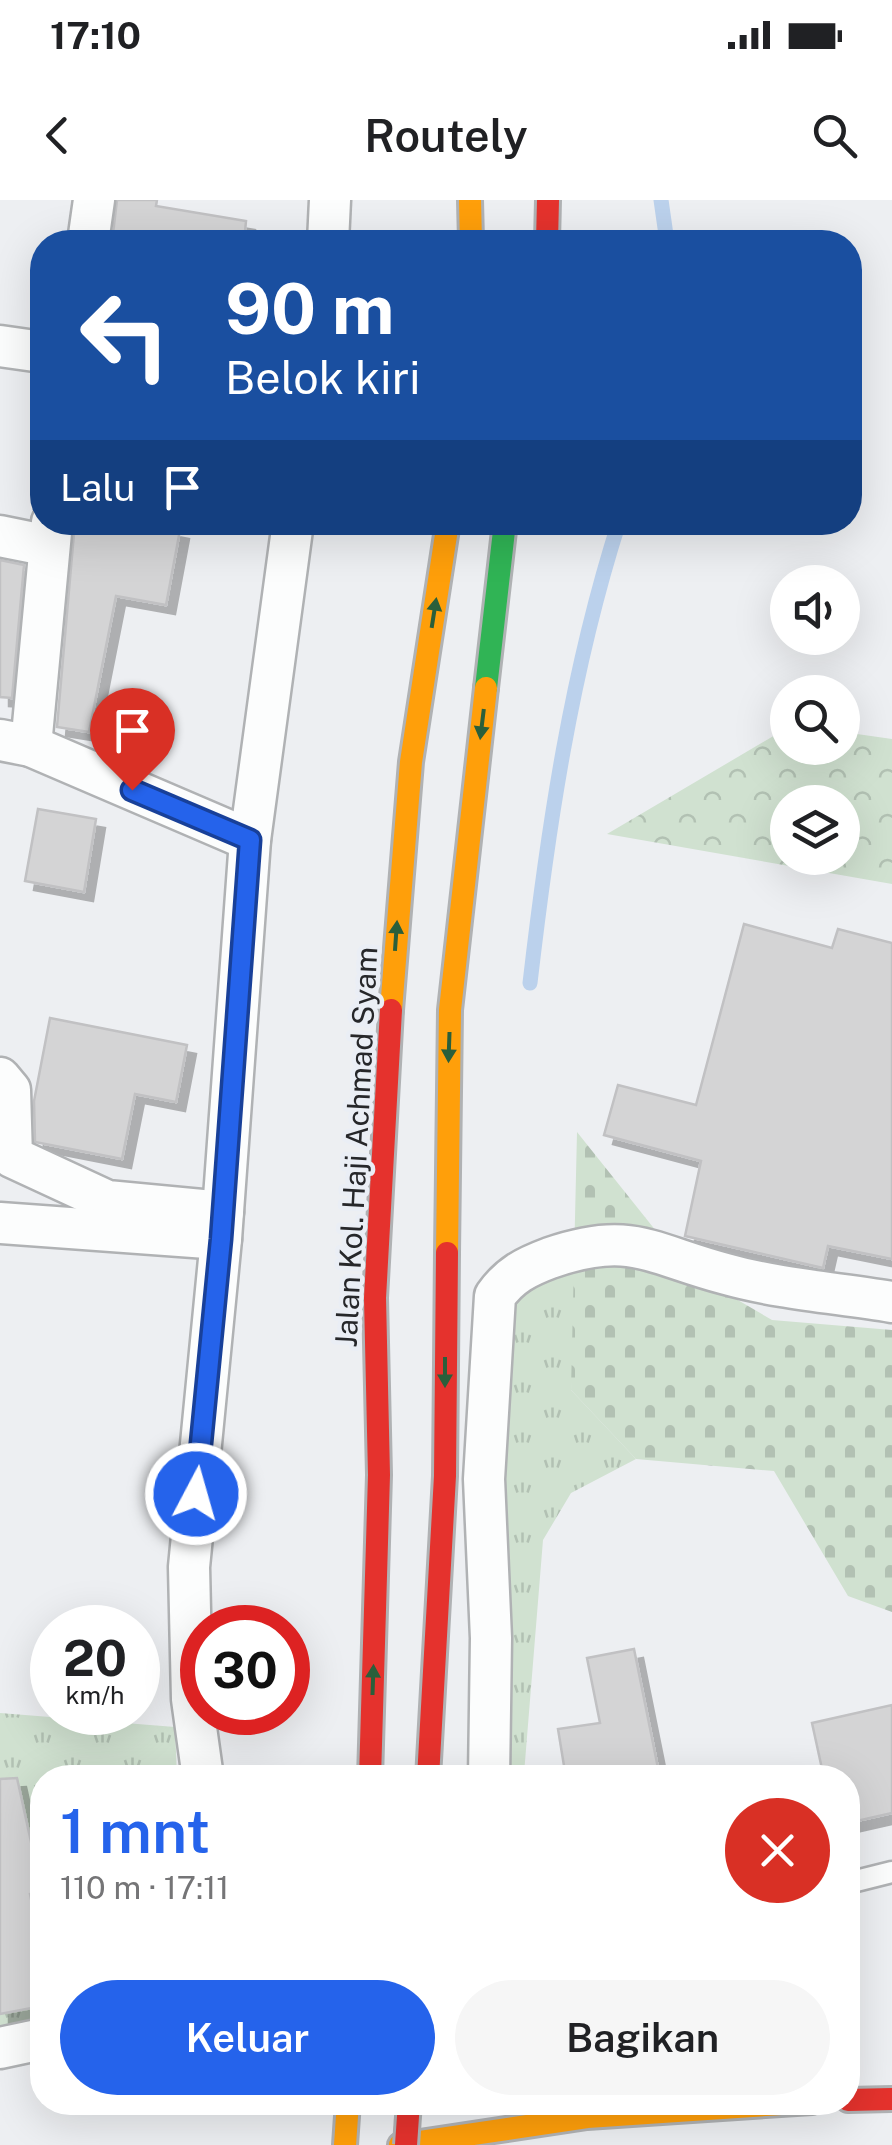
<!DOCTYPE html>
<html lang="id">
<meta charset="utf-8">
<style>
body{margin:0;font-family:"Public Sans",sans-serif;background:#f6f6f6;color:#202124;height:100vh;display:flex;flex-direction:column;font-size:38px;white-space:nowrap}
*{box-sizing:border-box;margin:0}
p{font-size:32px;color:#757577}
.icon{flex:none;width:55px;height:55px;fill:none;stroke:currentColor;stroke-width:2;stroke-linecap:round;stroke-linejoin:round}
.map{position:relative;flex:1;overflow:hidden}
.side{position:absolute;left:30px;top:1565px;width:830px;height:350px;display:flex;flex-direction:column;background:#fff;border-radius:40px;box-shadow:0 10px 40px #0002}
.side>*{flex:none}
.banner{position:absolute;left:30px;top:30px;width:832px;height:305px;border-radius:40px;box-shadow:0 10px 40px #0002;background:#1a4fa0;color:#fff;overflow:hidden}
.fabs{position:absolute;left:770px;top:365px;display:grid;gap:20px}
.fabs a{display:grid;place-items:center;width:90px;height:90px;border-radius:50%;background:#fff;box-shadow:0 10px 40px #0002;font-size:50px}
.speed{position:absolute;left:30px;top:1405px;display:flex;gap:20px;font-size:50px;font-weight:700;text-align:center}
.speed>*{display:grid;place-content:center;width:130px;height:130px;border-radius:50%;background:#fff;box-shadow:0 10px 40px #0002;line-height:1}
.speed small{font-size:25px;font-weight:400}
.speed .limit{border:15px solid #d22;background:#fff;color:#111}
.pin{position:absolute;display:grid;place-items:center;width:85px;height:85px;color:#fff;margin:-102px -42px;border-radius:50% 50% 50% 0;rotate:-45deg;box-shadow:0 0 10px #0007}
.pin .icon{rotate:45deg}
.me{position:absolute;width:110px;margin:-55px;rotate:6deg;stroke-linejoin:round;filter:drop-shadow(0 0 8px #0008)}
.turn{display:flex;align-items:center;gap:35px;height:210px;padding:0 30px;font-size:45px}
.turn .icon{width:130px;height:130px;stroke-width:2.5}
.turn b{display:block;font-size:70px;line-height:85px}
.then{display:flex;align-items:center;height:95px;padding:0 30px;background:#0003;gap:20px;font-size:38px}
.round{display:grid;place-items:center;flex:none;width:105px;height:105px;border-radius:52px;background:#f6f6f6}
.headline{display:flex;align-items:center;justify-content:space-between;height:170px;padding:0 30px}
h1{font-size:60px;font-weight:600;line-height:75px;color:#2563eb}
.action{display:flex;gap:20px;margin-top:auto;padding:20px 30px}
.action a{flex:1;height:115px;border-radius:60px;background:#2563eb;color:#fff;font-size:40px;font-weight:600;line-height:115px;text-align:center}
.action a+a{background:#f6f6f6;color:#202124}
.status{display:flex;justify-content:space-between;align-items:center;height:70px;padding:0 50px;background:#fff;direction:ltr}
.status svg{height:28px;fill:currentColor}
header{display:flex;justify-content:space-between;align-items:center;height:130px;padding:0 30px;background:#fff;font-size:45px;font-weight:600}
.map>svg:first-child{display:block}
.grass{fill:url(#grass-tufts)}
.forest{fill:url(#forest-crowns);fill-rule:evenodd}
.cemetery{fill:url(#cemetery-stones)}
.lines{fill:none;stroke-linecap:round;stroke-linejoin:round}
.stream{stroke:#bbd1ec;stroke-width:15}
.building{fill:#d4d4d5;stroke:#c1c1c3;stroke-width:2.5;filter:url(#shadow)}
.lane-casing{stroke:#b0b2b4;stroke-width:25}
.street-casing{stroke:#b0b2b4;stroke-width:45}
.fast-casing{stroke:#b0b2b4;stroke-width:28}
.slow-casing{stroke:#b0b2b4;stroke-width:28}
.jam-casing{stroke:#b0b2b4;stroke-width:28}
.lane{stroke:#fcfdfd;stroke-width:20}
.street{stroke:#fcfdfd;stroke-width:40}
.fast{stroke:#30b455;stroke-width:22}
.slow{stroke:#ff9f0a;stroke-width:22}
.jam{stroke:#e5322d;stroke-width:22}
.jam-bridge-casing{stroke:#b0b2b4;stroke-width:28;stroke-linecap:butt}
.jam-bridge{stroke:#e5322d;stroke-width:22}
.oneway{fill:#2a5f3b}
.route-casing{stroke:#184099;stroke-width:25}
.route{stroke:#2563eb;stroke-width:18}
.labels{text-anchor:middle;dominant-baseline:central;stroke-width:9;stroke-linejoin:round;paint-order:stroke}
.street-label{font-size:30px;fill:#26272a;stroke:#eaeef5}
</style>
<div class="status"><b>17:10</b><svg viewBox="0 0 49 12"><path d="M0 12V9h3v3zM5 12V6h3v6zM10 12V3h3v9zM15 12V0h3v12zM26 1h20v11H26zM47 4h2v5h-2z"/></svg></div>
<header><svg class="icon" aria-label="back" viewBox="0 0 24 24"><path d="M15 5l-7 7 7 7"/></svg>Routely<svg class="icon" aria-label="search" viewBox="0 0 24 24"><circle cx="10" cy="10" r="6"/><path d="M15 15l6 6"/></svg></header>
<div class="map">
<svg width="892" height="1945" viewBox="0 0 892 1945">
<defs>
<pattern id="grass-tufts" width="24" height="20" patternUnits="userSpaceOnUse" patternTransform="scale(2.5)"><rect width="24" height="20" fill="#d0e1d0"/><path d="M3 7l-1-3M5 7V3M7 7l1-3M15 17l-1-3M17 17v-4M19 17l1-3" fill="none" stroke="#b2c1b3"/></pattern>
<pattern id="forest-crowns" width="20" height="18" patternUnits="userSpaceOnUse" patternTransform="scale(2.5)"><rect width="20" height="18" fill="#d0e1d0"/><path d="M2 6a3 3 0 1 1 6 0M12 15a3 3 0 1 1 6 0" fill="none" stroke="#b2c1b3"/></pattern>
<pattern id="cemetery-stones" width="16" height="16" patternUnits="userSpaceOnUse" patternTransform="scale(2.5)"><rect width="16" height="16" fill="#d0e1d0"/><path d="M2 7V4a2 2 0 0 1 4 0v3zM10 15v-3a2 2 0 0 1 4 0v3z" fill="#b2c1b3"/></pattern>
<filter id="shadow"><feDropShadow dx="9" dy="9" stdDeviation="0" flood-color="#0004"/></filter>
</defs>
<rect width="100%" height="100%" fill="#edeff2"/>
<!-- grass -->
<g class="grass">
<path d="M590,1046L571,1190L636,1259L571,1293L543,1340L524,1574L503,1577L495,1096Z"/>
<path d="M0,1513L175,1527L177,1577L42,1578V1834L0,1842Z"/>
</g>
<!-- forest -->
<path class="forest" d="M787,528L788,548H842L843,532L892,539V684L607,634ZM788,602H842V658H788Z"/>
<!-- cemetery -->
<path class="cemetery" d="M577,932L688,1071L772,1120L892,1130V1412L848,1396L774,1271L636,1259L571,1190Z"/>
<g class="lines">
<!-- stream -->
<g class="stream">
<path d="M661,0L667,42"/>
<path d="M530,783C548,628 571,472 619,322"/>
</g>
</g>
<!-- building -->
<g class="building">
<path d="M117,0H157L156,6L246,21L244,42H112Z"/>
<path d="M75,322H138L180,330L166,405L116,396L89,532L57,527Z"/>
<path d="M0,360L24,365L12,498L0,497Z"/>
<path d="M38,609L96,619L84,692L25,681Z"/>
<path d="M744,724L832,748L838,729L892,743V1059L828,1046L823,1068L685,1036L701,961L604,935L618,885L696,905Z"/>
<path d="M50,818L187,845L176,902L135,894L122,959L35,942L34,901Z"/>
<path d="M634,1449L660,1578H566L558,1529L600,1523L587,1458Z"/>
<path d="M892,1505V1613L848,1623V1578H824L812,1523Z"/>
<path d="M17,1578L42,1692L30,1694L42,1753V1806L0,1814V1579Z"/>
</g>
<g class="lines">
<!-- lane casing -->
<g class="lane-casing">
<path id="lane" d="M848,1683L892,1672"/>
</g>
<!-- street casing -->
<g class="street-casing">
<g id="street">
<path d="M88,42L94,0"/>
<path d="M328,42L330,0"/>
<path d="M0,146L42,152"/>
<path d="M0,336L49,346"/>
<path d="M0,540L31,546L250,640"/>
<path d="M31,546L52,322"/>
<path d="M0,878L10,890L12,957L107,1001L223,1012"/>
<path d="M0,1023L221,1039"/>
<path d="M203,1578L192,1499L189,1367L221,1039L250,640L293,322"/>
<path d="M489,1578L491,1438L484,1279L495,1096C510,1075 526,1067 550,1058C631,1030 650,1054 726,1074C779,1089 838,1093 892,1102"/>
<path d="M0,1848L42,1839"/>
</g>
</g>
<!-- fast casing -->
<g class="fast-casing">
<path id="fast" d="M486,488L505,322"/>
</g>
<!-- slow casing -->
<g class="slow-casing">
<g id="slow">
<path d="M470,0L471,42"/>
<path d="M391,810L411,562L448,322"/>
<path d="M447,1053L450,810L486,488"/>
<path d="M345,1945L348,1902"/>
<path d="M400,1945L587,1917L812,1902"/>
</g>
</g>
<!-- jam casing -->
<g class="jam-casing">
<g id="jam">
<path d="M547,42L548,0"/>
<path d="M370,1578L379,1275L375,1098L391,810"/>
<path d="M428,1578L445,1276L447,1053"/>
<path d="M848,1900L892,1899"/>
</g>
</g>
<!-- lane -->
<use href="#lane" class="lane"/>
<!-- street -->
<use href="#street" class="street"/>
<!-- fast -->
<use href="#fast" class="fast"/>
<!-- slow -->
<use href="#slow" class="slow"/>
<!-- jam -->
<use href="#jam" class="jam"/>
<!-- jam-bridge casing -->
<g class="jam-bridge-casing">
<path id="jam-bridge" d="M406,1945L409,1902"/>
</g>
<!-- jam-bridge -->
<use href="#jam-bridge" class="jam-bridge"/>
</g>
<!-- one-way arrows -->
<defs><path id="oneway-solid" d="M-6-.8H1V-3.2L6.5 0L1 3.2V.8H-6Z" transform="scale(2.5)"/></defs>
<g class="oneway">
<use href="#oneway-solid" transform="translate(434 413) rotate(-81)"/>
<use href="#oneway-solid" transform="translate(482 524) rotate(97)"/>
<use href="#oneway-solid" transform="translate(396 736) rotate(-86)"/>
<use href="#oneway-solid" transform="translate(449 847) rotate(92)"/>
<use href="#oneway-solid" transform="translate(445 1172) rotate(90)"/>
<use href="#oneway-solid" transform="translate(373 1480) rotate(-88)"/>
</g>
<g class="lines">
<!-- route casing -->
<g class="route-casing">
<path id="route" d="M132,590L250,640L221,1039L196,1294"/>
</g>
<!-- route -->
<use href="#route" class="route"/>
</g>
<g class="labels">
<!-- street labels -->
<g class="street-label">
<text transform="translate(356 947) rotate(-87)">Jalan Kol. Haji Achmad Syam</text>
</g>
</g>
</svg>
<div class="fabs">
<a><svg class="icon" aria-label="sound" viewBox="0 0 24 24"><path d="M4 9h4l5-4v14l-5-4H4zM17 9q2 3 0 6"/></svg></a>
<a><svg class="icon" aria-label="search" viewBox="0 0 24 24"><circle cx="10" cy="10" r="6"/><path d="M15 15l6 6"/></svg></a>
<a><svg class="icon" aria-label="layers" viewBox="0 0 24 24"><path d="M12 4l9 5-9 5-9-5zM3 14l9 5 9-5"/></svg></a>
</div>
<div class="speed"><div>20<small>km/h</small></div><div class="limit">30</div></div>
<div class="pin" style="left:132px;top:590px;background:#d93025"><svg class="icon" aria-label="arrive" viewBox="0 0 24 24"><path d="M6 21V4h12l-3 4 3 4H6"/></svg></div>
<svg class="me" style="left:196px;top:1294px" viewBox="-20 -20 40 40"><circle r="17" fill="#2563eb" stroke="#fff" stroke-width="3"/><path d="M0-11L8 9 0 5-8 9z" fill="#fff"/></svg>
<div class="banner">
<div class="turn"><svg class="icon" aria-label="left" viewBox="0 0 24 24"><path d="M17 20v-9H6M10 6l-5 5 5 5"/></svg><div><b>90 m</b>Belok kiri</div></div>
<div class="then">Lalu<svg class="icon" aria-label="arrive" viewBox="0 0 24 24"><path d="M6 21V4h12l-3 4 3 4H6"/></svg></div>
</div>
<section class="side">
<div class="headline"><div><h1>1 mnt</h1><p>110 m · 17:11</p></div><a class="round" style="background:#d93025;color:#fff"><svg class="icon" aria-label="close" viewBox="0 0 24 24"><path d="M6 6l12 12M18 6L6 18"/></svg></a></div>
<div class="action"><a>Keluar</a><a>Bagikan</a></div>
</section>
</div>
